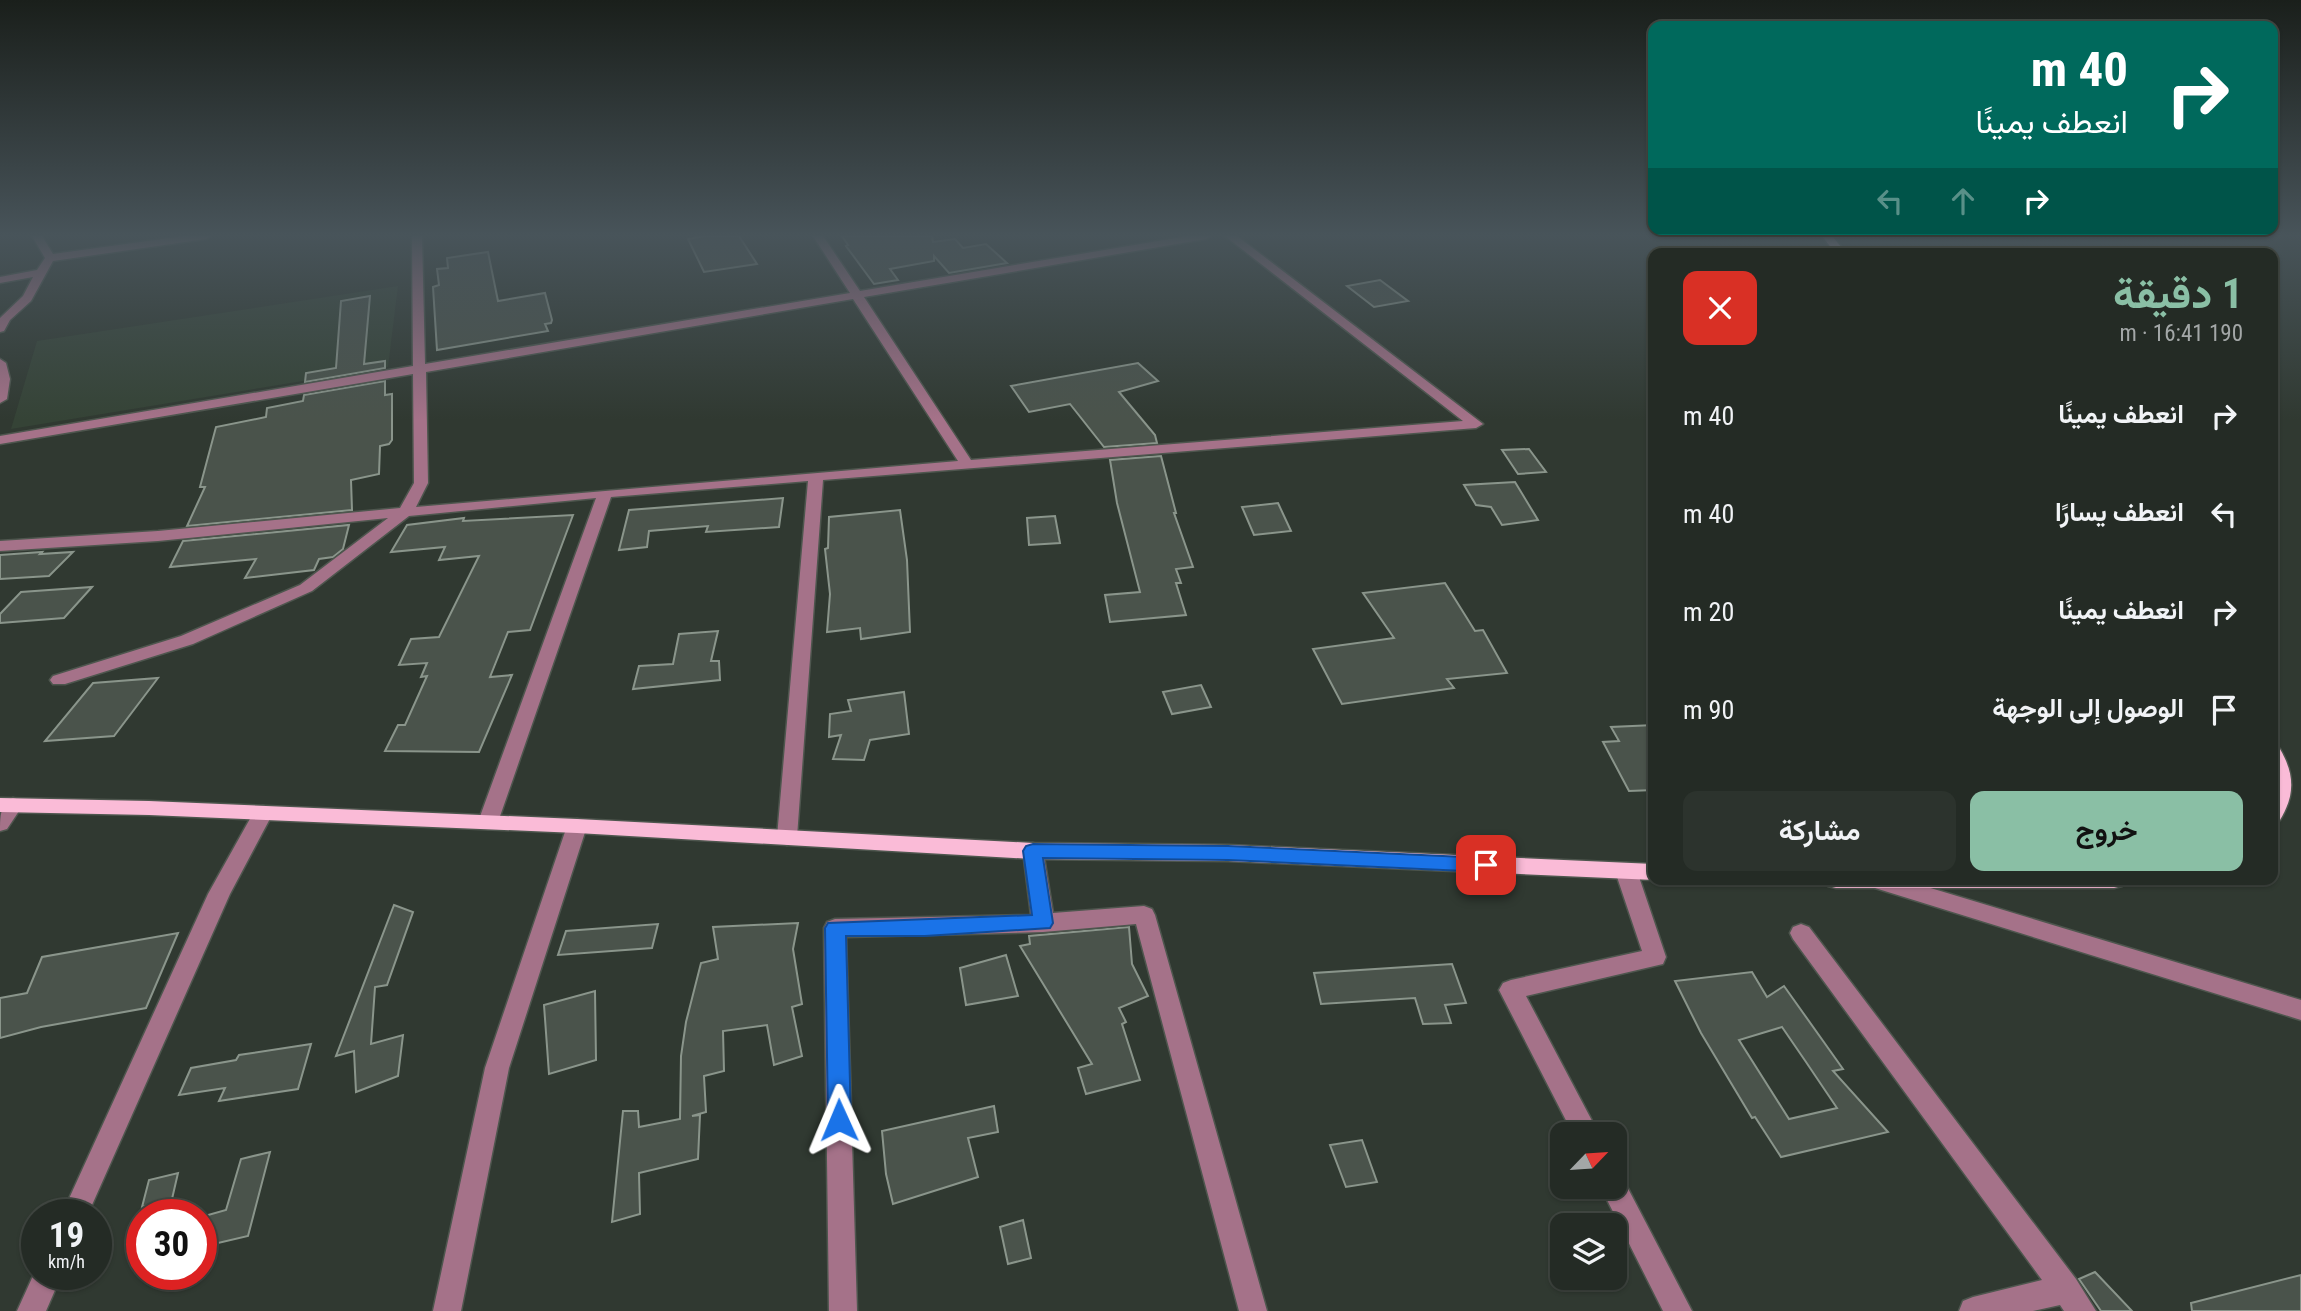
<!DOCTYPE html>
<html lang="ar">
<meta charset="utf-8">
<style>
body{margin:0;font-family:"Roboto Condensed",Vazirmatn,sans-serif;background:#2c332d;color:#f1f3f6;direction:rtl;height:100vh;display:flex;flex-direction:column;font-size:26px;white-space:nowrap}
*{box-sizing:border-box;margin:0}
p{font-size:23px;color:#a3a7a7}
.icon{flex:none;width:38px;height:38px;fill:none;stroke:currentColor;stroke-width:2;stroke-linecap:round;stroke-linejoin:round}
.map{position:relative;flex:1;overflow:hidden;direction:ltr}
.drawer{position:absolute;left:1648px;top:248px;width:630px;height:637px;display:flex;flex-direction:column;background:#242b25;border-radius:14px;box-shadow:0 2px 5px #0004,0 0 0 2px #414742;direction:rtl}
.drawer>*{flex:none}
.banner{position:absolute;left:1648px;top:21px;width:630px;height:214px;border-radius:14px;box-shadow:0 2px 5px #0004,0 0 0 2px #414742;direction:rtl;background:#00695c;color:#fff;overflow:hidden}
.needle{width:46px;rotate:65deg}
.tools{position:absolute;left:1550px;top:1122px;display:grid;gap:14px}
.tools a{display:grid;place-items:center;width:77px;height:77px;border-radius:14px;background:#242b25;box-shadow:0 2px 5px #0004,0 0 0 2px #414742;font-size:35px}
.speed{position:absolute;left:21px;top:1199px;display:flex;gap:14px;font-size:35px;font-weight:700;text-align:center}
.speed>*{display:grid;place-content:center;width:91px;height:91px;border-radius:50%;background:#242b25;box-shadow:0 2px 5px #0004,0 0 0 2px #414742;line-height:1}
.speed small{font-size:18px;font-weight:400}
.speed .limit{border:10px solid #d22;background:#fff;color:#111}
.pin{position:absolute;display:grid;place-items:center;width:60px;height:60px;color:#fff;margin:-30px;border-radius:14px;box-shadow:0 4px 10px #0006}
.me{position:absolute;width:77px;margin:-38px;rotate:359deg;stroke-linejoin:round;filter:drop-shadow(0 0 5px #0008)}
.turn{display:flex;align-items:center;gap:24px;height:147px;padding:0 35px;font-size:32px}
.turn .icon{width:91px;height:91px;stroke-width:2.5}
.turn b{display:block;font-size:49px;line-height:60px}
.lanes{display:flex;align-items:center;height:66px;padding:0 35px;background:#0003;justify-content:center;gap:35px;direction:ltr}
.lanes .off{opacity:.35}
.round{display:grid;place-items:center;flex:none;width:74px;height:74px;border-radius:14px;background:#2c332d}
.summary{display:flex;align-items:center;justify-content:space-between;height:119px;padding:0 35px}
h1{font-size:42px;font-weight:700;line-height:52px;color:#8abfa5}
.cta{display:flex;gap:14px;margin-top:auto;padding:14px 35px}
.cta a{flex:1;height:80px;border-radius:14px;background:#8abfa5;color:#111;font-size:28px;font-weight:700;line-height:80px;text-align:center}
.cta a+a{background:#2c332d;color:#f1f3f6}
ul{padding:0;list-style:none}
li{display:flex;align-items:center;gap:21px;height:98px;padding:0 35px}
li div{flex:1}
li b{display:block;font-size:26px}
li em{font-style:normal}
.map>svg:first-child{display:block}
.built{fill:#354336}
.building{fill:#4a534b;stroke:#8a958b;stroke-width:2;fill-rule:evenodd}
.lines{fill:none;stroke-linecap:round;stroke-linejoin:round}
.minor-casing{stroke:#4e564e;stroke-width:3}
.major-casing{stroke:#4e564e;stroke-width:3}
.minor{fill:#a57289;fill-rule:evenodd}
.major{fill:#fabbd7;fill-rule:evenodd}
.route{fill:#1a73e8;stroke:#114b97;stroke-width:2}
</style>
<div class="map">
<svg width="2301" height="1311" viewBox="0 0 2301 1311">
<rect width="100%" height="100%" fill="#303931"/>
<!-- built -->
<path class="built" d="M398,286L388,367L11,429L37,341Z"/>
<!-- building -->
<g class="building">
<path d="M705,236H739L757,264L704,272L688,239Z"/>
<path d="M842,236H932L933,242L955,239L963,248L986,244L1007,263L949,273L934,256V261L890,269L898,280L874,284L846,246L848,245Z"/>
<path d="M488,252L498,301L545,293L552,320L551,323L545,324L548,331L437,350L433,287L439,285L437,269L448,268L447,258Z"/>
<path d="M1380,280L1408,301L1374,307L1347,286Z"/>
<path d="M370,296L364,364L385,361V368L305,382L306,373L336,368L341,301Z"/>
<path d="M1138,363L1158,381L1119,392L1155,435L1157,443L1104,447L1070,404L1029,412L1011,386Z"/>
<path d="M385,381V395L392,394V440L389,444L380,446L379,474L351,480L352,510L187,526L205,487H200L216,427L266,417L267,408L303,401L304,395Z"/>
<path d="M1529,449L1546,472L1518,474L1502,450Z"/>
<path d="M1161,456L1176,513H1174L1193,567L1176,569L1181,583H1176L1186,615L1110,622L1105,595L1140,592L1117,503L1110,460Z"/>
<path d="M1515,482L1538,520L1502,525L1491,507L1476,505L1464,485Z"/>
<path d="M783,498L779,527L706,532L708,526L649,531L647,547L619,550L629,510Z"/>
<path d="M1278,503L1291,531L1254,535L1242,507Z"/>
<path d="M900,510L907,560L910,632L861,639L860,628L827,632L830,594L825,549L828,548L829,517Z"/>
<path d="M573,515L530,630L508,632L490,677L512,675L479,752L385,751L398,725H405L427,676L421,677L427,663L399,665L411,639L439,637L479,556L439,560L445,547L391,552L407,525L464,518L463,521Z"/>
<path d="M1055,516L1060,543L1029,545L1027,518Z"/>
<path d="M349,525L343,549L333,557L319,559L314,570L245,578L256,559L170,567L183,541Z"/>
<path d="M42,552L40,554L73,552L49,576L0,579V555Z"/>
<path d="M1445,583L1475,631L1483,630L1507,673L1447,679L1454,688L1342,704L1313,649L1394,638L1363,593Z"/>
<path d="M92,587L64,618L0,623V614L21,592Z"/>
<path d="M718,631L711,661H719L720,680L633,689L639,666L673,664L679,634Z"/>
<path d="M158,678L114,736L45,741L93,683Z"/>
<path d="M1201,685L1211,707L1172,714L1163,692Z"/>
<path d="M904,692L909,734L870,740L864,760L833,759L841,735L829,737L830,714L851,711L848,700Z"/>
<path d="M1654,725V790L1629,791L1603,742L1619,741L1611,727Z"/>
<path d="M394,905L413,912L387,985L375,987L371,1044L403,1035L398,1076L356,1092L354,1051L336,1056Z"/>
<path d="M798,923L793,949L802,1004L792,1007L802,1056L774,1065L767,1025L723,1031L724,1071L704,1076L706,1112L692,1116L700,1115L698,1159L639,1173L640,1214L612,1222L623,1111H638L639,1127L680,1119L681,1056L686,1022L701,963L718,959L713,927Z"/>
<path d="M658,924L652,948L558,955L566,931Z"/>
<path d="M1129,927L1132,964L1148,996L1119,1008L1126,1022L1122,1024L1140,1080L1086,1094L1078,1068L1092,1064L1020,946L1030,944L1029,936Z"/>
<path d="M178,933L146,1008L41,1027L0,1038V998L27,993L42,957Z"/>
<path d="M1006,955L1018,996L966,1005L960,968Z"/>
<path d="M1452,964L1466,1003L1445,1005L1451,1023L1423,1024L1415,998L1321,1004L1314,973Z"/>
<path d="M1752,972L1767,997L1784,986L1843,1069L1833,1071L1888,1132L1781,1157L1755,1117L1752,1118L1701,1033L1675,981ZM1782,1027L1806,1062L1837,1108L1789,1119L1739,1040Z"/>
<path d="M595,991L596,1060L549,1074L544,1005Z"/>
<path d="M311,1044L298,1089L219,1101L225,1088L179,1095L191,1068L236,1060L239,1055Z"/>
<path d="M994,1106L998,1132L968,1138L978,1177L893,1204L886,1174L882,1131Z"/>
<path d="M1362,1140L1377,1182L1346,1187L1330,1145Z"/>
<path d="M270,1152L248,1236L201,1247V1217L226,1210L241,1159Z"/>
<path d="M178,1173L172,1199L142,1207L149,1180Z"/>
<path d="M1023,1220L1031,1258L1008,1264L1000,1227Z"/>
<path d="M2095,1272L2132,1311H2101L2079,1279Z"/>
<path d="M2301,1275V1311H2192L2191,1303Z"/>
</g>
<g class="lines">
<!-- minor casing -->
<g class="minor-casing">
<g id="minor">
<path d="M32,236H42L53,254L184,236H211L206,239L53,261L31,301L10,320L4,331L0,332V318L23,296L33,277L0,283V277L37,270L45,258Z"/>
<path d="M412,236H422L425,364L850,293L813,236H823L860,291L1188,236H1211L1206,239L864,297L971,460L1463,421L1225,236H1237L1483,424L1476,428L823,480L797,837L794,842L787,845L780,842L777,837L808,481L611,497L498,822L495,827L488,829L481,827L478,822L596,498L409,516L312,591L193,644L65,684H53L50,680L53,676L181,636L300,585L388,518L158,541L0,551V541L158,531L400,508L414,483L413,374L0,444V436L413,366ZM853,299L958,461L416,507L428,483L426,372Z"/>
<path d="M0,359L6,363L10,379L7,399L0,403Z"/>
<path d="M13,798L20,800L23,805L7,829L0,831C0,817 0,803 13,798Z"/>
<path d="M263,806L270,808L273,813L230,894L88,1214H62L208,894L256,808Z"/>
<path d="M577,819L584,821L587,826L509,1068L461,1311H433L485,1068L567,826L570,821Z"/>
<path d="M1033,843L1040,845L1043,851L1053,913L1144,906L1152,909L1155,915L1267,1311H1239L1136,924L1043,932L846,937L857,1311H829L824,928L827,922L835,919L1031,915L1023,851L1026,845Z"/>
<path d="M1626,863L1633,865L1637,871L1666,957L1663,964L1526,996L1599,1134H1573L1499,990L1503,983L1511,980L1642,951L1615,871L1619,865Z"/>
<path d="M1873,880H1904L2301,1000V1020L1875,888Z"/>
<path d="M1801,924L1809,927L2076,1279L2096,1311H2064L2060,1305L2033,1311H1959L1963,1301L1973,1297L2042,1280L1793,939L1790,933L1793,927Z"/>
<path d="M1615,1174L1622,1177L1692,1311H1663L1600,1186H1615Z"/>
<path d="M37,1267V1274H62L46,1311H17Z"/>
</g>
</g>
<!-- major casing -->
<g class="major-casing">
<g id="major">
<path d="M1822,236H1832L1847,254H1836Z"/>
<path d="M2273,747L2280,749C2295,775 2295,795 2280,820L2273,822Z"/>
<path d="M0,798L149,801L577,819L1033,843L1228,845L1654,864V880L1228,861L1033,859L577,833L149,815L0,812Z"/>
<path d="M1825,880H2125L2122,886L2114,888H1836L1828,886Z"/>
</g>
</g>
<!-- minor -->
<use href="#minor" class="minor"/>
<!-- major -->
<use href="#major" class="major"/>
</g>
<!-- sky -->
<linearGradient id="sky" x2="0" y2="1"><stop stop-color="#1a1f1b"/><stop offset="0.56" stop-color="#48545a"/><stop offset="1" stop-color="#48545a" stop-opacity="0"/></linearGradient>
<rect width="2301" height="420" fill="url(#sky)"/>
<!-- route -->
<path class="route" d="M1033,844L1228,846L1486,858L1493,860L1496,865L1493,870L1486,872L1228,860L1043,858L1053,923L1050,928L925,936H846L851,1120L847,1127L839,1130L831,1127L828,1120L825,928L828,923L1032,915L1023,851L1026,846Z"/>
</svg>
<div class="tools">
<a><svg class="needle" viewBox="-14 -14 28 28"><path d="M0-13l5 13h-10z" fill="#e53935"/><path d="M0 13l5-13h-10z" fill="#a3a7a7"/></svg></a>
<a><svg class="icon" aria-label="layers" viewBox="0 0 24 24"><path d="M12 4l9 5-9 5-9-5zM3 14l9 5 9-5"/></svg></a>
</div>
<div class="speed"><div>19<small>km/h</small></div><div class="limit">30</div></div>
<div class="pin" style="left:1486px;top:865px;background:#d93025"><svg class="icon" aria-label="arrive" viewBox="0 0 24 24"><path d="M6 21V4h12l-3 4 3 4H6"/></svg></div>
<svg class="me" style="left:839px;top:1120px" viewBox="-20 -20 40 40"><path d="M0-17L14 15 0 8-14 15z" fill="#1a73e8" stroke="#fff" stroke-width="4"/></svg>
<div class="banner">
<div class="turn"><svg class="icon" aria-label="right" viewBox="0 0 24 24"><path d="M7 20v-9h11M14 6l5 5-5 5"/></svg><div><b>40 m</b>انعطف يمينًا</div></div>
<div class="lanes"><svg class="icon off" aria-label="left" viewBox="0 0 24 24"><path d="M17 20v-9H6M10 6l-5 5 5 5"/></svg><svg class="icon off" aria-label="ahead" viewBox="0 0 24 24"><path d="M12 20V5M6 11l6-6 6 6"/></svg><svg class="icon" aria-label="right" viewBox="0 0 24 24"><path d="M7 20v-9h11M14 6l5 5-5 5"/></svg></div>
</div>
<section class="drawer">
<div class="summary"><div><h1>1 دقيقة</h1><p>190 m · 16:41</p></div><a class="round" style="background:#d93025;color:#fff"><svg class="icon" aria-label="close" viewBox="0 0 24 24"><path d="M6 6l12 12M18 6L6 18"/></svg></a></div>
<ul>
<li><svg class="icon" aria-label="right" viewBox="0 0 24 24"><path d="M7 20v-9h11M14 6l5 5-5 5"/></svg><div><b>انعطف يمينًا</b></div><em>40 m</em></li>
<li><svg class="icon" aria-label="left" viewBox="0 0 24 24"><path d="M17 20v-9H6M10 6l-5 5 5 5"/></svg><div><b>انعطف يسارًا</b></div><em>40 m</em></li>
<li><svg class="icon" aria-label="right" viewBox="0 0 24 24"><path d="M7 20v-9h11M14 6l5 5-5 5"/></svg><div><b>انعطف يمينًا</b></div><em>20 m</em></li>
<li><svg class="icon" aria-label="arrive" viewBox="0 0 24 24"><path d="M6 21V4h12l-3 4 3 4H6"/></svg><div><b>الوصول إلى الوجهة</b></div><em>90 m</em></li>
</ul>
<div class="cta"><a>خروج</a><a>مشاركة</a></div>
</section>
</div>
